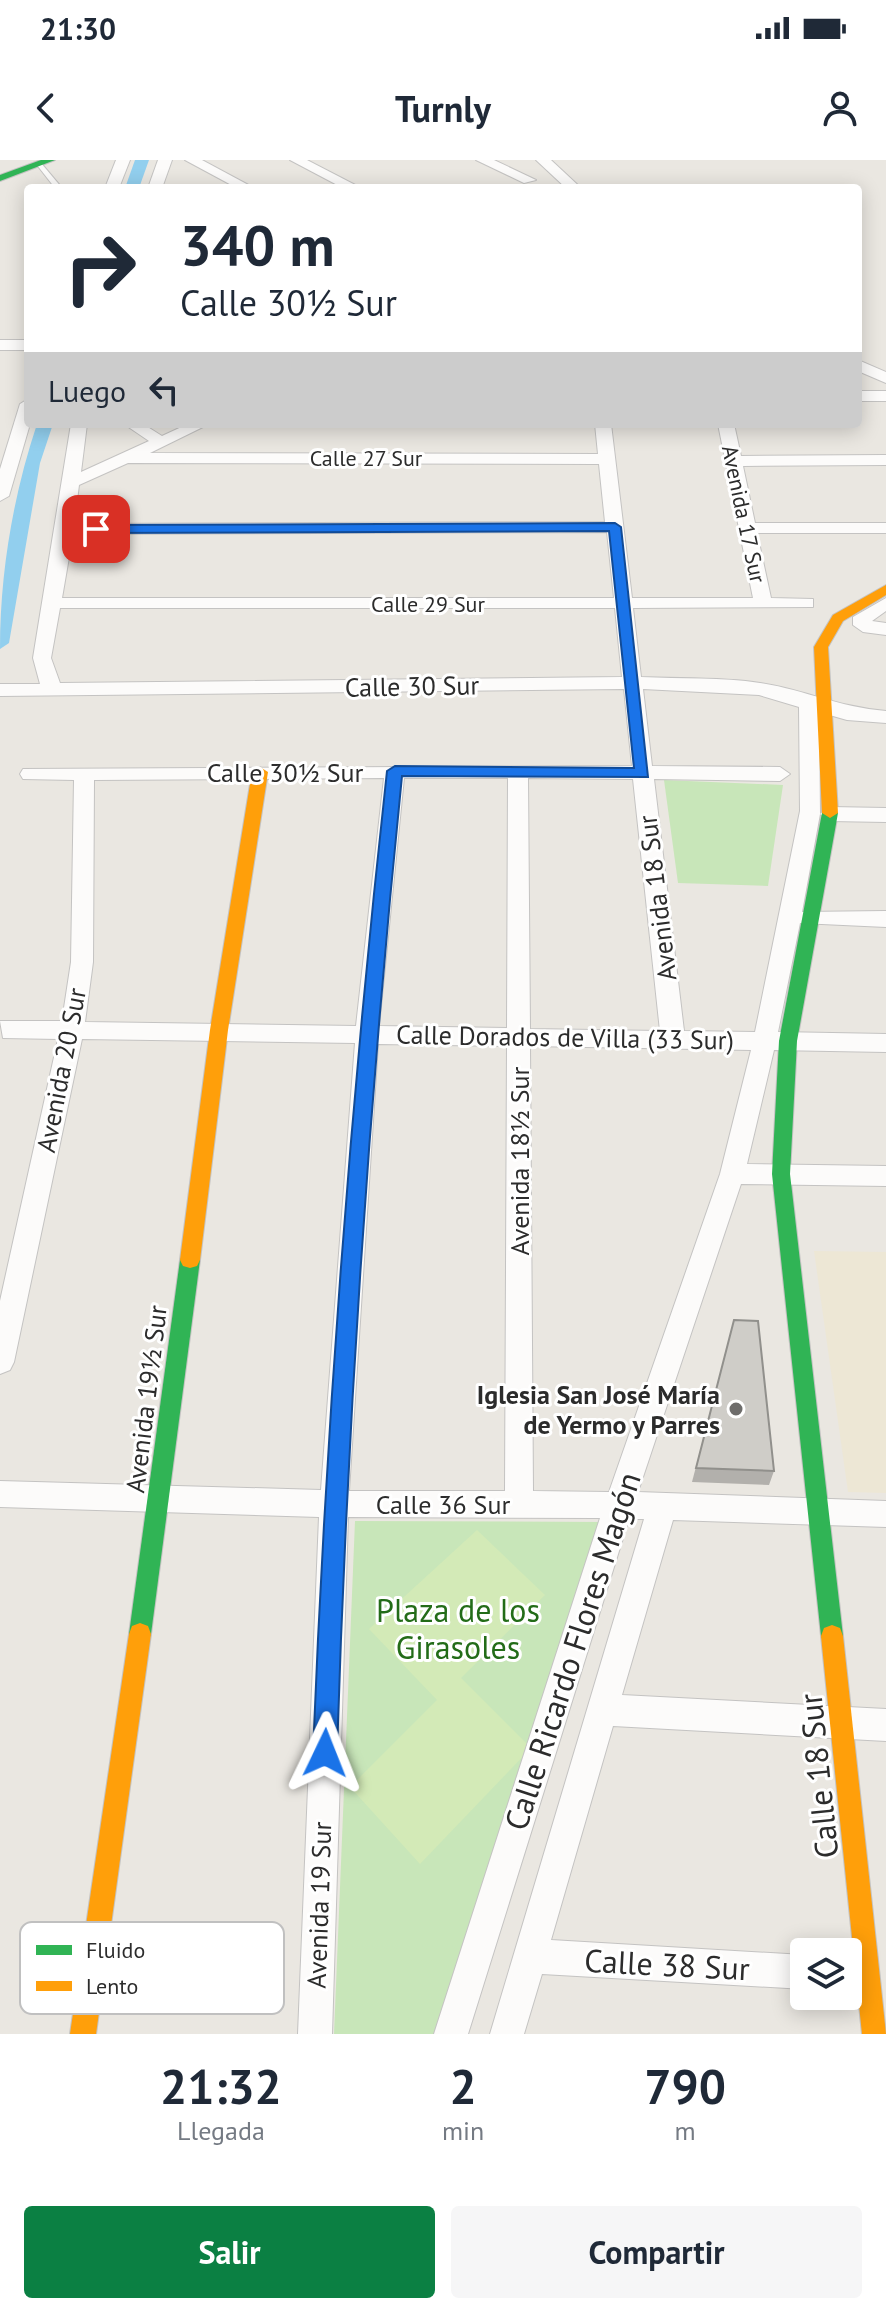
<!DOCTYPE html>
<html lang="es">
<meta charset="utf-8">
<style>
body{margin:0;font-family:"PT Sans",sans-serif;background:#f6f6f7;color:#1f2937;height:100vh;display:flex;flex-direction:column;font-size:30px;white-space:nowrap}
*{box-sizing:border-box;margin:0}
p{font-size:26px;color:#747a83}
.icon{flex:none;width:44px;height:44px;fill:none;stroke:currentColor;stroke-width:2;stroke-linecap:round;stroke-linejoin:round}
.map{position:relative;height:1874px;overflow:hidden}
.panel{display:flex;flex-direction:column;background:#fff;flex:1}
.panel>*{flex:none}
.guide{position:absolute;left:24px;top:24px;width:838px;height:244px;border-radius:8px;box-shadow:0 4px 20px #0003;background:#fff;color:#1f2937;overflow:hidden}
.controls{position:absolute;left:790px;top:1778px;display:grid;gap:16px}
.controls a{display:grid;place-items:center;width:72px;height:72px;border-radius:8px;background:#fff;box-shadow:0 4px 20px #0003;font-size:40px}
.pin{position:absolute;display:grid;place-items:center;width:68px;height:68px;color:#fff;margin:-34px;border-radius:16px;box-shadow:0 4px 12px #0006}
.me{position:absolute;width:88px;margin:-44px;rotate:2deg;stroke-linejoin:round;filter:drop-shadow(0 0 6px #0008)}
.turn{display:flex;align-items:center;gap:28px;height:168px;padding:0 24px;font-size:36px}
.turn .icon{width:104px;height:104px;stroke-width:2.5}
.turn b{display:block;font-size:56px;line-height:68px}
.then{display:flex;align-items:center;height:76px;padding:0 24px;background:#0003;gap:16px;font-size:30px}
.eta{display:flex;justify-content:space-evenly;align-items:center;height:136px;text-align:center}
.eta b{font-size:48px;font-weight:700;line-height:56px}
.cta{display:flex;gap:16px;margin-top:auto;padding:16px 24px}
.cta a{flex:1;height:92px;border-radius:8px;background:#0b8043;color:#fff;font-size:32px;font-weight:700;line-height:92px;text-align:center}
.cta a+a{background:#f6f6f7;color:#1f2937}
.status{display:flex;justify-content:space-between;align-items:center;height:56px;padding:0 40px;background:#fff;direction:ltr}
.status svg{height:22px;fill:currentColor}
header{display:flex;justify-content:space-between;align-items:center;height:104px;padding:0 24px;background:#fff;font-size:36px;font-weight:700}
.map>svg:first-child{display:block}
.education{fill:#ede7d5}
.green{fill:#c8e6b9}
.pitch{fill:#d3eab7}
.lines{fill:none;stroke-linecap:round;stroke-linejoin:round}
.canal{fill:#92cfee;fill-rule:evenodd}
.lane-casing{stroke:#c4c3c2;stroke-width:2}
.street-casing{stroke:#c4c3c2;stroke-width:2}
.fast-casing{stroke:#c4c3c2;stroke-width:2}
.slow-casing{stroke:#c4c3c2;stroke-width:2}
.lane{fill:#fcfbfa;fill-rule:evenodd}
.street{fill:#fcfbfa;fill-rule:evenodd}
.fast{fill:#30b455;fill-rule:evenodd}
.slow{fill:#ff9f0a;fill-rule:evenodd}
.wall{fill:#b2b0ac}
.building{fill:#cfcdc8;stroke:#91908c;stroke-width:2}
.route{fill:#1a73e8;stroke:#114b97;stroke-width:2}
.poi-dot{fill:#6e6d6b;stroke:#fff;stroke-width:3}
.labels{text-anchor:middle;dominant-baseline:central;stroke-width:6;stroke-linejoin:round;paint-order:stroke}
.far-street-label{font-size:22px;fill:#2c2c2c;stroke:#fff}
.street-label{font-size:26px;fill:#2c2c2c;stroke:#fff}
.poi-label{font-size:26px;font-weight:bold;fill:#2c2c2c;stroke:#fff;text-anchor:end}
.near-park-label{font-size:32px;fill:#236c18;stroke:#fff}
.near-street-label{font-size:32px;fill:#2c2c2c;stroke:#fff}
.key{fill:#fff;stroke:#c0c0c0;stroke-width:2}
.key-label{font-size:22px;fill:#2c2c2c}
</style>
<div class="status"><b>21:30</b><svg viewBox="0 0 49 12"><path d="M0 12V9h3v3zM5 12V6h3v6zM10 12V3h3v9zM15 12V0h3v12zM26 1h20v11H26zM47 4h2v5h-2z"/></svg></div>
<header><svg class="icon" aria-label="back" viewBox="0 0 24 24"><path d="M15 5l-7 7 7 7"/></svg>Turnly<svg class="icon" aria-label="person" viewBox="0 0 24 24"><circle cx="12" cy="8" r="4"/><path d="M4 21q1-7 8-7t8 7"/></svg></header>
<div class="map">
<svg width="886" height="1874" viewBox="0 0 886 1874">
<rect width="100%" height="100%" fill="#eae7e1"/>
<!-- education -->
<path class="education" d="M814,1091L886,1092V1333L848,1332Z"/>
<!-- green -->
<g class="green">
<path d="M664,620L783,625L768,726L678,723Z"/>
<path d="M355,1361L606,1362L439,1874H334Z"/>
</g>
<!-- pitch -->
<path class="pitch" d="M477,1370L545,1435L461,1518L531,1588L420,1704L350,1627L437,1540L369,1469Z"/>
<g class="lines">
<!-- canal -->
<g class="canal">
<path d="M135,0H149L139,28H125Z"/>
<path d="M37,264H53L40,303L9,483L0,489C0,413 13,336 37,264Z"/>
</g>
<!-- lane casing -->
<g class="lane-casing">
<path id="lane" d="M37,3H41L62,28H55L37,5Z"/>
</g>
<!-- street casing -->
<g class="street-casing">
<g id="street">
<path d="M116,0H130L119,28H105Z"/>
<path d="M158,0H172L162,28H148Z"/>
<path d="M185,0H202L254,28H237Z"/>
<path d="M290,0H307L361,28H343Z"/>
<path d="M476,0H494L536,20L524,23Z"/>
<path d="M536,0H551L581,28H566Z"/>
<rect x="0" y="180" width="28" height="10"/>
<path d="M858,200L886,212V223L858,211Z"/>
<rect x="858" y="231" width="28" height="10"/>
<path d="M28,239L30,264L9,336L0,341V309L20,244Z"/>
<path d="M71,264H87L81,312L149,281L124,264H143L162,276L188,264H209L150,293L598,294L595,264H611L632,438H753L718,264H734L741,296L886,295V305L743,306L755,363H886V373H757L771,438L813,439V447L633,448L641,517C680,519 722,517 760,523C806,530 837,547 886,551V563L847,560L819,552L820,654L830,647L886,648V662L830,661L820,654L802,752L886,751V767L800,763L778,872L886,874V892L774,890L747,1004L886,1006V1026L741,1024L638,1332L886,1341V1367L673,1360L622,1535L886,1549V1581L613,1566L551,1780L804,1795V1829L542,1814L524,1874H490L644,1359H629L468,1874H434L600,1358L348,1357L332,1874H298L319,1357L0,1347V1321L321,1330L355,883L82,879L14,1202L10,1210L0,1214V1141L58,879L3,878L0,861H62L71,802L74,620L23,619L20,614L23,609L632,606L624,529L0,536V524H40L33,498ZM128,303L599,304L605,362L74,364L79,325ZM607,372L614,438H62L73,374ZM60,448H615L622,517L60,523L51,498ZM643,529L759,535L799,547L800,651L755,872L684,871L654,619L780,621L790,614L780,607L652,606ZM384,618L356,866L85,862L93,802L94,620ZM404,618H508L507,868L379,866ZM528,618L633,619L660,871L530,869ZM378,884L507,886L505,1331H349ZM530,886L751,890L720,1014L609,1332L533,1331Z"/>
<path d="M886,438V451L872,461L886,463V475L863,472L853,465V457Z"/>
</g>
</g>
<!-- fast casing -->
<g class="fast-casing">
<g id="fast">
<path d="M41,0H55L0,21V15Z"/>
<path d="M830,648L838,653L797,881L790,1014L843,1476L840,1484L832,1487L824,1484L821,1476L772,1014L779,881L822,653Z"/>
<path d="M190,1092L197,1094L200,1100L151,1474L148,1482L140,1485L132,1482L129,1474L180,1100L183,1094Z"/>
</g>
</g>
<!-- slow casing -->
<g class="slow-casing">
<g id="slow">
<path d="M886,425V435L843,461L828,487L838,653L830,658L822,653L814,487L833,455Z"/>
<path d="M260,607L268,612L228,870L200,1100L197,1106L190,1108L183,1106L180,1100L210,870L252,612Z"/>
<path d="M140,1463L148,1466L151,1474L96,1874H70L129,1474L132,1466Z"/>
<path d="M832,1465L840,1468L843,1476L886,1874H862L821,1476L824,1468Z"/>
</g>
</g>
<!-- lane -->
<use href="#lane" class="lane"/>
<!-- street -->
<use href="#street" class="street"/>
<!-- fast -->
<use href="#fast" class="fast"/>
<!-- slow -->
<use href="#slow" class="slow"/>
</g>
<!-- wall -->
<path class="wall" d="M734,1160L774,1311L769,1325L692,1322Z"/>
<!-- building -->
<path class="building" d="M734,1160L758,1161L774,1311L696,1308Z"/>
<!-- route -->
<path class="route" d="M615,363L621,367L648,617L402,616C369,941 347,1267 337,1593L333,1602L325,1605L316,1602L313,1593C326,1265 351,938 387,611L395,606L634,608L609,371L96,373L89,369L96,365Z"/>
<!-- markers -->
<circle class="poi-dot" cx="736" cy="1249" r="8"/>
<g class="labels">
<!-- far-street labels -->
<g class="far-street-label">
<text x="366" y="298">Calle 27 Sur</text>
<text transform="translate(744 354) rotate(78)">Avenida 17 Sur</text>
<text x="428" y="444">Calle 29 Sur</text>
</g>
<!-- street labels -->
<g class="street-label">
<text transform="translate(412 526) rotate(-1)">Calle 30 Sur</text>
<text x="285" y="612">Calle 30½ Sur</text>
<text transform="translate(657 738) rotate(-97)">Avenida 18 Sur</text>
<text transform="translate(565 877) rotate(1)">Calle Dorados de Villa (33 Sur)</text>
<text transform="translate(61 910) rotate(-79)">Avenida 20 Sur</text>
<text transform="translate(519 1001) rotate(-90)">Avenida 18½ Sur</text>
<text transform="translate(146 1239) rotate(-83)">Avenida 19½ Sur</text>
<text x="443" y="1344">Calle 36 Sur</text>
<text transform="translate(319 1745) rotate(-88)">Avenida 19 Sur</text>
</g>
<!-- poi labels -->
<g class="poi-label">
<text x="720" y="1234">Iglesia San José María<tspan x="720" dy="30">de Yermo y Parres</tspan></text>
</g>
<!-- near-park labels -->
<g class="near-park-label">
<text x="458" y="1450">Plaza de los<tspan x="458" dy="37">Girasoles</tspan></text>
</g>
<!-- near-street labels -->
<g class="near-street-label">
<text transform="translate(572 1491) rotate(-72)">Calle Ricardo Flores Magón</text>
<text transform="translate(818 1616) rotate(-96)">Calle 18 Sur</text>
<text transform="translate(667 1804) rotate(3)">Calle 38 Sur</text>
</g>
</g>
<!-- legend -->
<rect x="20" y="1762" width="264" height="92" rx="12" class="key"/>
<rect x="36" y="1785" width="36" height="10" fill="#30b455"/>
<rect x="36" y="1821" width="36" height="10" fill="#ff9f0a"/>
<g class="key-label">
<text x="86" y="1798">Fluido</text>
<text x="86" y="1834">Lento</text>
</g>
</svg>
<div class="controls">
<a><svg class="icon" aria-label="layers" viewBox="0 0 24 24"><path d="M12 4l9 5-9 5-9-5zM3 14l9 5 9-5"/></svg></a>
</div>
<div class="pin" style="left:96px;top:369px;background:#d93025"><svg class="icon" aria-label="arrive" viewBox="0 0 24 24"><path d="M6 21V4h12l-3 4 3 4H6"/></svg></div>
<svg class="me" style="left:325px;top:1593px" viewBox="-20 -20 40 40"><path d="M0-17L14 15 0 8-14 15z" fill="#1a73e8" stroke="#fff" stroke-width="4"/></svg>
<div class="guide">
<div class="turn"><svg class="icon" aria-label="right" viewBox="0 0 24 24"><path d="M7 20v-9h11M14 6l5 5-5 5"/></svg><div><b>340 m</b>Calle 30½ Sur</div></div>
<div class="then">Luego<svg class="icon" aria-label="left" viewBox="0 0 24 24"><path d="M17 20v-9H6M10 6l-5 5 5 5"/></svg></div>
</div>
</div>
<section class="panel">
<div class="eta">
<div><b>21:32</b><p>Llegada</p></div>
<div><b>2</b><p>min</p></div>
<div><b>790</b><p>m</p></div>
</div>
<div class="cta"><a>Salir</a><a>Compartir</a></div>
</section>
